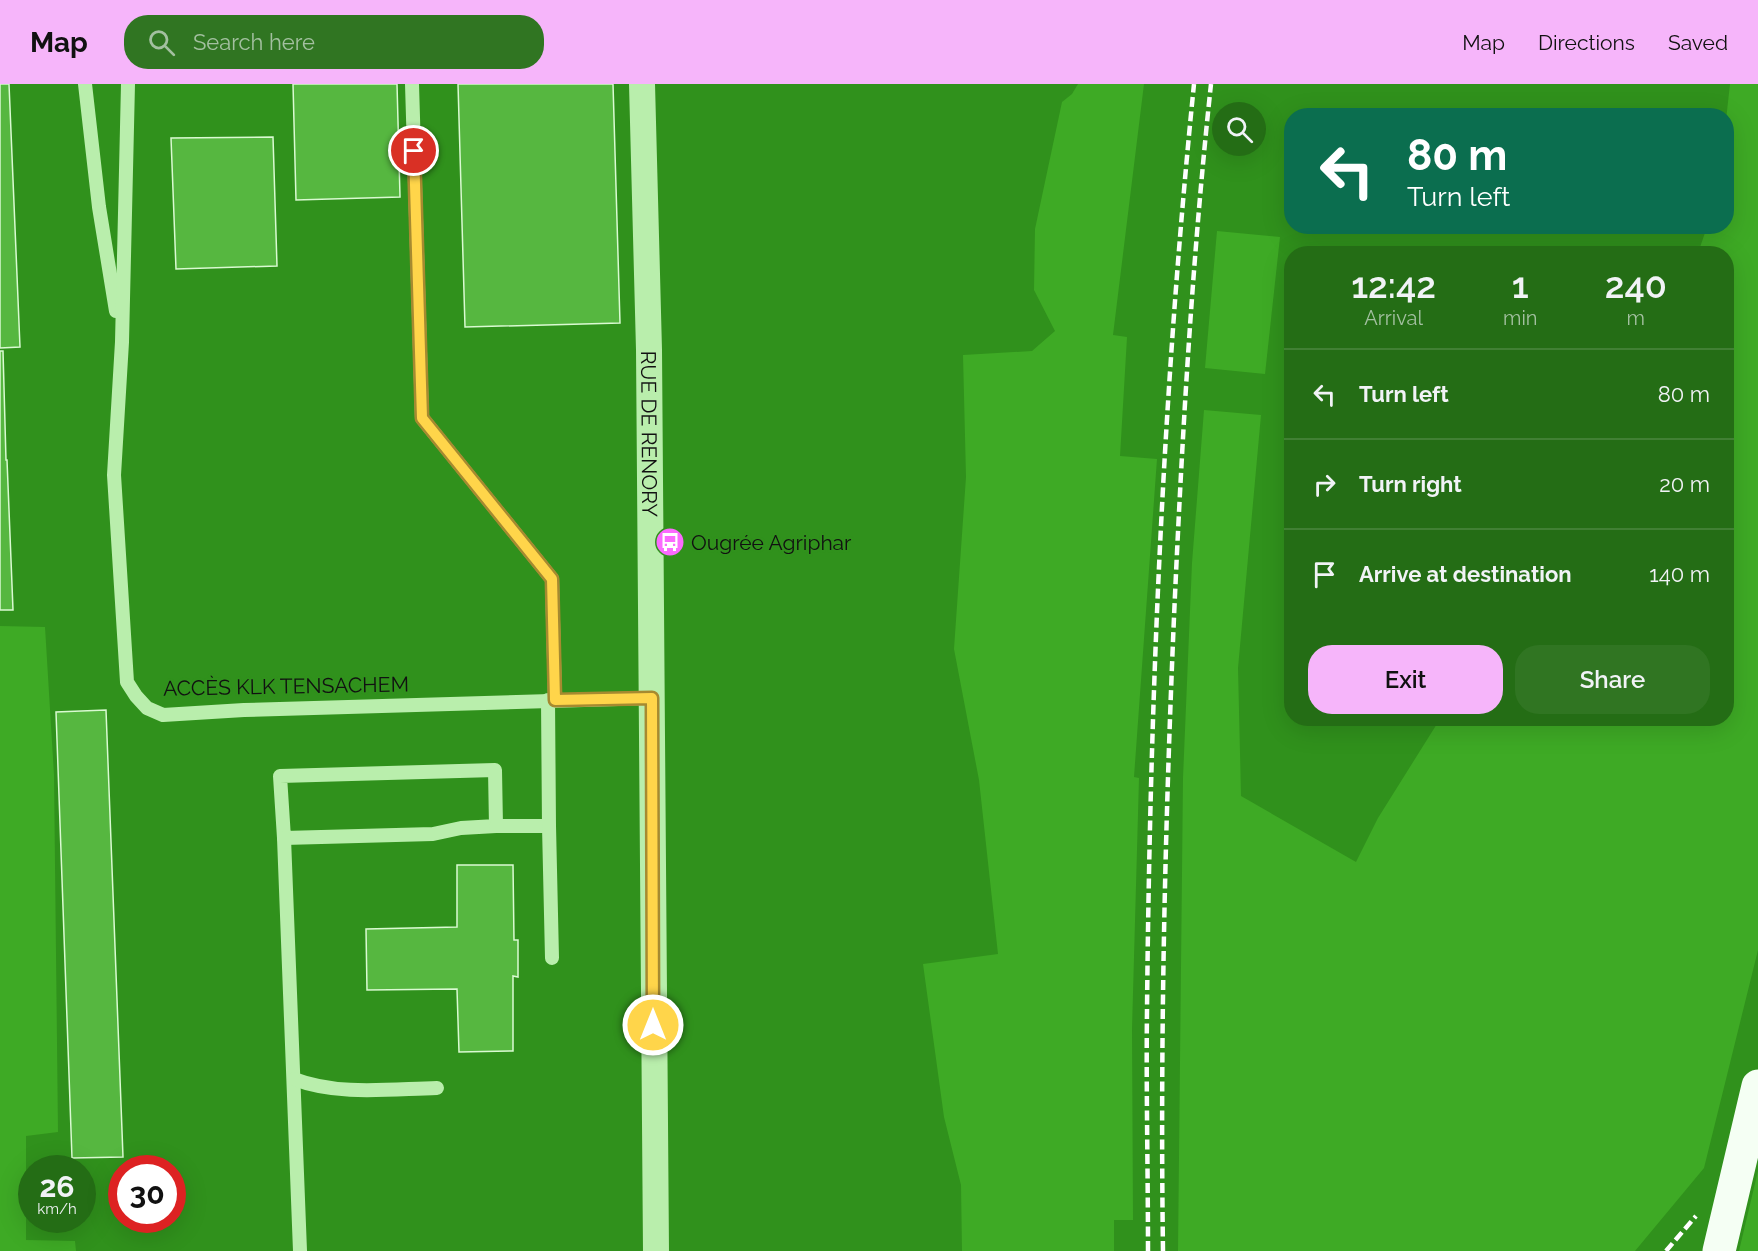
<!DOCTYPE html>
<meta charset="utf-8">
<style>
body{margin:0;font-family:Raleway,sans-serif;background:#307522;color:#f1f3f6;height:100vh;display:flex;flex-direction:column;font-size:22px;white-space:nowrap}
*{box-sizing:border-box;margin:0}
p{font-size:20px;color:#a3c0a0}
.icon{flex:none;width:33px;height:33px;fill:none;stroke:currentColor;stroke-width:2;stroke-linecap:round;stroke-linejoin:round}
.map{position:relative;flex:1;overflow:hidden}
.panel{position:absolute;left:1284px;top:162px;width:450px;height:480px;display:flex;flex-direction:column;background:#246d15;border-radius:24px;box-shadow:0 6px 24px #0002}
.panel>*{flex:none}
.top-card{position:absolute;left:1284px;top:24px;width:450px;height:126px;border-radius:24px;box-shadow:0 6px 24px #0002;background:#0b6e4f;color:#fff;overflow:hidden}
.buttons{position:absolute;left:1212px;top:18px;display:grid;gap:12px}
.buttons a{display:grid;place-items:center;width:54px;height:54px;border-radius:50%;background:#246d15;box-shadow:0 6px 24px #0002;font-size:30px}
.speed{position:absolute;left:18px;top:1071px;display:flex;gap:12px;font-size:30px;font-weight:700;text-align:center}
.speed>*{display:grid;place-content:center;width:78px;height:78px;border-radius:50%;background:#246d15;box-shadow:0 6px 24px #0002;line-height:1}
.speed small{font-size:15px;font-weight:400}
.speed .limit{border:9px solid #d22;background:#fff;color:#111}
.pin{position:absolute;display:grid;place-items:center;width:51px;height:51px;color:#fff;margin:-26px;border:3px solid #fff;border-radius:50%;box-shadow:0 2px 6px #0007}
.me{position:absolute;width:66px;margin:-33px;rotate:0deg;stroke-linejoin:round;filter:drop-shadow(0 0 4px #0008)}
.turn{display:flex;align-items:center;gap:21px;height:126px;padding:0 24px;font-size:27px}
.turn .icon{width:78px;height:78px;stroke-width:2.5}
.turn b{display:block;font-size:42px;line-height:51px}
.eta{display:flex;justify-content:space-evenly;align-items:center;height:102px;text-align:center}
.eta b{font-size:36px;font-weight:600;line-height:42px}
.primary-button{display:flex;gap:12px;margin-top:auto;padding:12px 24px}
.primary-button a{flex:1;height:69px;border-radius:24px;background:#f6b5fa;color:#111;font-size:24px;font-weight:600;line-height:69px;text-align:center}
.primary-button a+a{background:#307522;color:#f1f3f6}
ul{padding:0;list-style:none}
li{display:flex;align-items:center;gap:18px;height:90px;padding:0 24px;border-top:2px solid #418034}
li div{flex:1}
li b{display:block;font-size:22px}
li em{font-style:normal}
header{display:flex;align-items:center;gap:36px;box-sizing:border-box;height:84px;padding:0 30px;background:#f6b5fa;color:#111}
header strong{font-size:28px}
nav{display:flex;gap:33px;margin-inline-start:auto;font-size:21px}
.search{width:420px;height:54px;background:#307522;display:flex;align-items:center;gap:15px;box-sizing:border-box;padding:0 21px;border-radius:24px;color:#a3c0a0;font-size:22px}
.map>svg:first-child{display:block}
.green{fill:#3eaa25}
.building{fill:#56b740;stroke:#dafad2;stroke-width:1.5}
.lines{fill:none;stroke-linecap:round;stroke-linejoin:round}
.lane{stroke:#b9eeac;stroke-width:14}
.street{stroke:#b9eeac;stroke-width:26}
.primary{stroke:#f5fff4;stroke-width:33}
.rail{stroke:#fff;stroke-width:4.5;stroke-dasharray:10 4.5;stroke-linecap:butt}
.route-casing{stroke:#a68a30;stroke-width:15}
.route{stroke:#ffd54a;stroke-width:10}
.labels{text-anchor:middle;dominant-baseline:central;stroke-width:5;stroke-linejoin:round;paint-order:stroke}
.street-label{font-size:21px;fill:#111;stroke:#30911c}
.poi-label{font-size:21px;fill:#111;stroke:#30911c;text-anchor:start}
</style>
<header>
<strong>Map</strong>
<div class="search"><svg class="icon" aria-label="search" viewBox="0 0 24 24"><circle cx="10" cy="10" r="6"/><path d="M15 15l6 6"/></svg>Search here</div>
<nav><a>Map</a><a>Directions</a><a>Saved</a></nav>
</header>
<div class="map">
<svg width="1758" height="1167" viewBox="0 0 1758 1167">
<rect width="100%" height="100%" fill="#30911c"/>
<!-- green -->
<g class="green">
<path d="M1078,0H1144L1113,251L1127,253L1120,372L1157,375L1134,693L1139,694L1132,945L1133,1136H1114V1167H962L961,1101L944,1033L923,880L998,870L979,696L954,565L966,393L963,271L1032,267L1055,247L1034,206L1035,145L1062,18L1072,10Z"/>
<path d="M1730,0H1758V866L1704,1084L1635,1167H1178L1183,694L1192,479L1204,326L1261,331L1238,584L1241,712L1356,778L1378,734L1440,635L1726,634V170L1698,169L1707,143L1726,142V36Z"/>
<path d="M1217,147L1280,153L1265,290L1205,284Z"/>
<path d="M0,542L45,543L54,691L58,1048L26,1052V1156L75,1157L76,1167H0Z"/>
<path d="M1758,1087V1167H1739Z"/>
</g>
<!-- building -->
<g class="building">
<path d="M0,0H9L20,263L0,264Z"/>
<path d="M293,0H397L400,113L296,116Z"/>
<path d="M458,0H613L620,239L465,243Z"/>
<path d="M273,53L277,182L176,185L171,54Z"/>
<path d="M0,267H3L6,376H7L13,526H0Z"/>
<path d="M106,626L123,1073L72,1074L56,628Z"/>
<path d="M457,781H513L514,856H518V893L513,892V967L459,968L457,905L367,906L366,845L457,843Z"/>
</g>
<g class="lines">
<!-- lane -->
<g class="lane">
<path d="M85,0L99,123L116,227"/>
<path d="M128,0L122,258L114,391L127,598L136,612L147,624L163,631L244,626L652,614"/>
<path d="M412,0L422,334L552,495L555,616"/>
<path d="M495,686L496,742L461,744L433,750L284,754L280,692Z"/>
<path d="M496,742H549L548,616"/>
<path d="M549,742L552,874"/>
<path d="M284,754L300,1167"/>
<path d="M294,995C338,1012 390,1005 437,1004"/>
</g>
<!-- street -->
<path class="street" id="s1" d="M642,0L649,266L656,1167"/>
<!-- primary -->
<path class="primary" d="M1719,1167L1758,1002"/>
<!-- rail -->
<g class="rail">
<path d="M1148,1167C1148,1087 1146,1006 1147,926C1150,617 1163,307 1194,0"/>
<path d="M1163,1167C1160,956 1165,744 1174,533C1182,355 1192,177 1211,0"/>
<path d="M1666,1167L1696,1132"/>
</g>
</g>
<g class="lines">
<!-- route casing -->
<g class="route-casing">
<path id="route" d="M414,67L422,334L552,495L555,616L652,614L653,941"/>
</g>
<!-- route -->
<use href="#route" class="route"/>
</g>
<!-- icons -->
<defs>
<g id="bus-disc" transform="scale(1.5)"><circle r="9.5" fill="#fb6afe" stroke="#30911c"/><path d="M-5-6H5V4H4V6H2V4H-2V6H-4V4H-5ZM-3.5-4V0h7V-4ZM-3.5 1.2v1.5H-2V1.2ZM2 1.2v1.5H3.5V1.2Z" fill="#fff"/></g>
</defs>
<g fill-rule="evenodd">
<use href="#bus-disc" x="670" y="458"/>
</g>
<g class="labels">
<!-- street labels -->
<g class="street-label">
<text stroke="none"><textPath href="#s1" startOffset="350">RUE DE RENORY</textPath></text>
<text transform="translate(286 602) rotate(-1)">ACCÈS KLK TENSACHEM</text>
</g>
<!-- poi labels -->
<g class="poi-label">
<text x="691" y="458">Ougrée Agriphar</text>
</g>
</g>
</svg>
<div class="buttons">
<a><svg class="icon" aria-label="search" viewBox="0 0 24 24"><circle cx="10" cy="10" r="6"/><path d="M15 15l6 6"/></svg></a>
</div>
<div class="speed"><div>26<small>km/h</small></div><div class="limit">30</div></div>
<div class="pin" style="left:414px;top:67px;background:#d93025"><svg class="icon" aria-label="arrive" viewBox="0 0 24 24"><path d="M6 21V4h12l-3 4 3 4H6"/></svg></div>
<svg class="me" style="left:653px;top:941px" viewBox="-20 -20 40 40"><circle r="17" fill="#ffd54a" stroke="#fff" stroke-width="3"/><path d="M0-11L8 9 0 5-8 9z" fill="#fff"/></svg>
<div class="top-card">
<div class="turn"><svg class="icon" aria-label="left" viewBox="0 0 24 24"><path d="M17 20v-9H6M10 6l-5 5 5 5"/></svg><div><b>80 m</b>Turn left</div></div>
</div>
<section class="panel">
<div class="eta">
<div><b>12:42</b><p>Arrival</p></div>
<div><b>1</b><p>min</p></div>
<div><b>240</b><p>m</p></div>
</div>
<ul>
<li><svg class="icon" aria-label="left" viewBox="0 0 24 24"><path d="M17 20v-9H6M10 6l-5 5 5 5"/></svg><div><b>Turn left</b></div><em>80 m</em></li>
<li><svg class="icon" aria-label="right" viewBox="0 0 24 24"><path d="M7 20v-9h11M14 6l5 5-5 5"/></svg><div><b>Turn right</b></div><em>20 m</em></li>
<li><svg class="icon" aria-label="arrive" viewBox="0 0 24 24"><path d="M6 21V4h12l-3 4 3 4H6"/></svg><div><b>Arrive at destination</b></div><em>140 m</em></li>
</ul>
<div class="primary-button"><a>Exit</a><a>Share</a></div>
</section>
</div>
